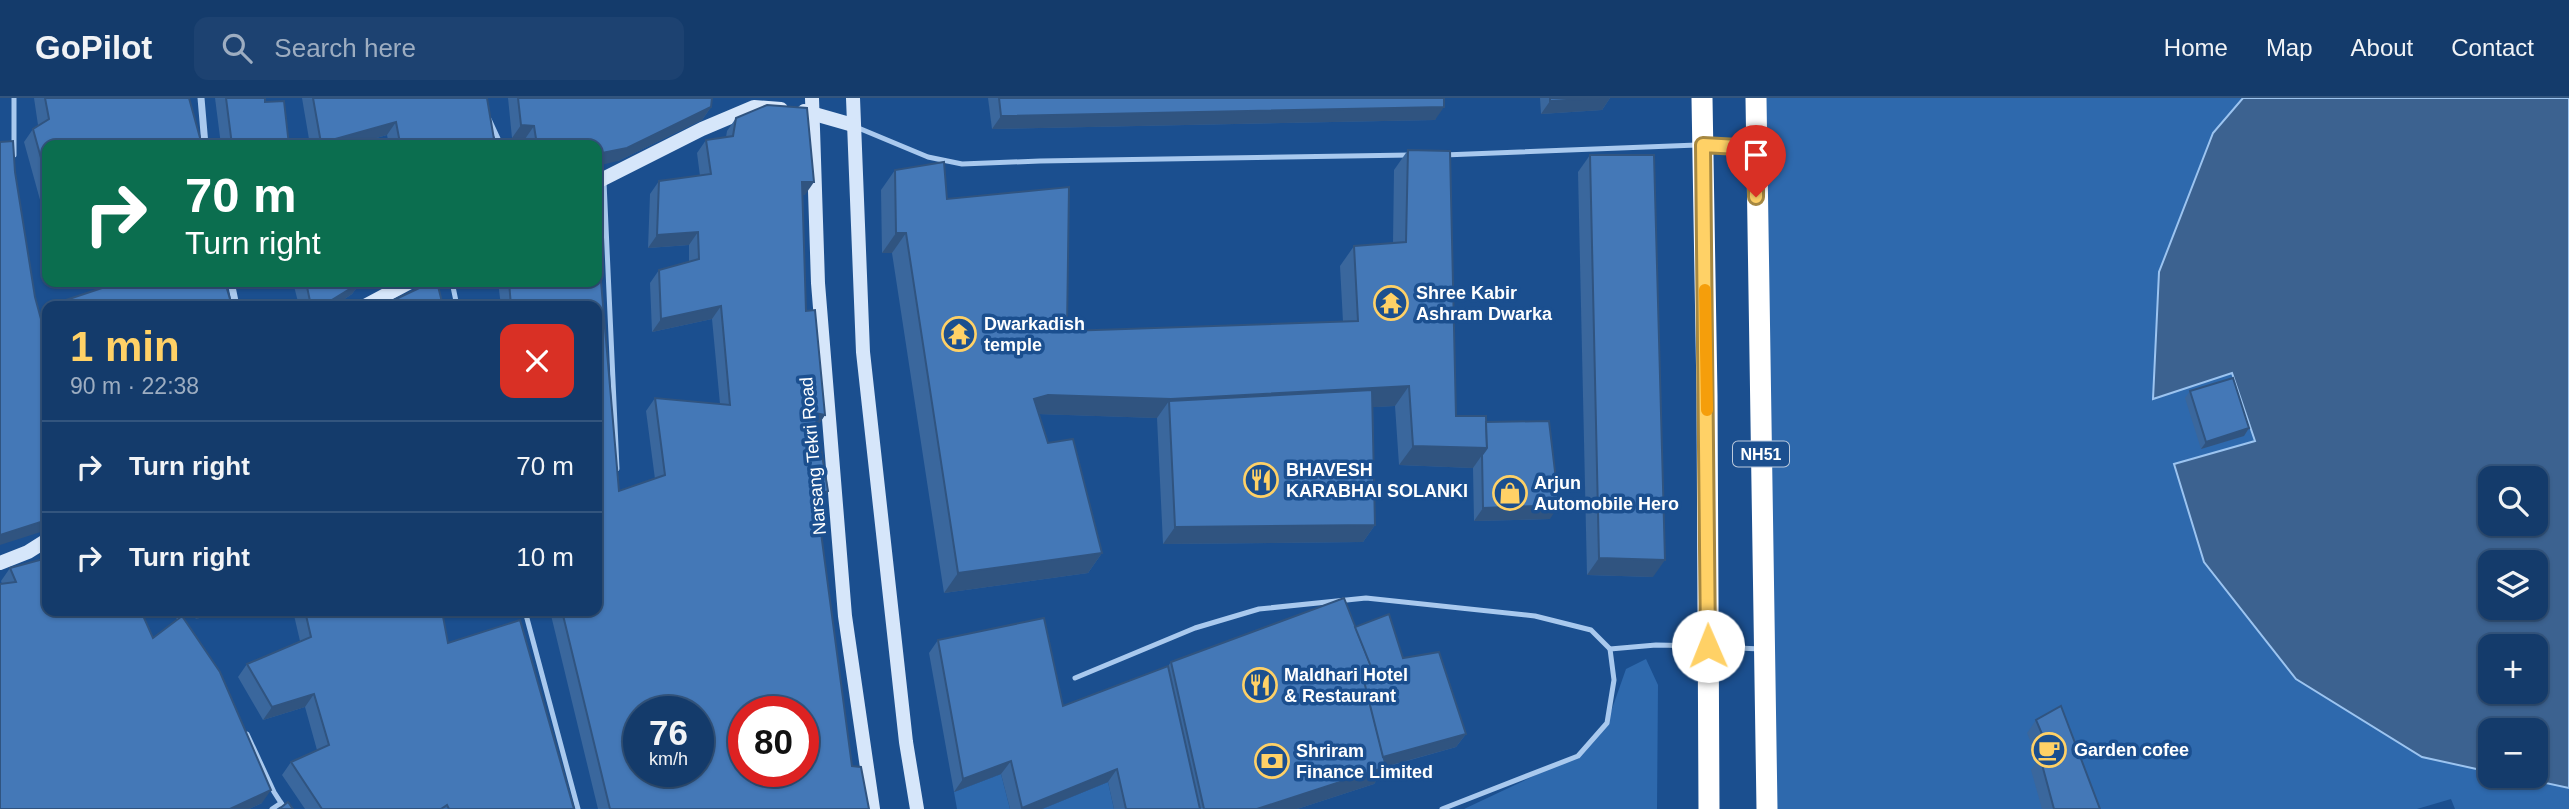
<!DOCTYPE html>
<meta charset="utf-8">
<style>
body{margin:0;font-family:Helvetica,sans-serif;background:#1d4271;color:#f1f3f6;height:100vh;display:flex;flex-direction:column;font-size:26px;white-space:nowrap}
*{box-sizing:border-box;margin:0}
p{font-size:23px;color:#9dadc1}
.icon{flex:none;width:38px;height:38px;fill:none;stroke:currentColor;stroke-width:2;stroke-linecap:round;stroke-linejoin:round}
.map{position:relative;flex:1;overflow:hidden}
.panel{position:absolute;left:42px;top:203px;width:560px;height:315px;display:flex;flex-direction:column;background:#143b6b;border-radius:14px;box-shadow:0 2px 5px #0004,0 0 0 2px #33557e}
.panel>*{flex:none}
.top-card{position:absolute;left:42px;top:42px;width:560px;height:147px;border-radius:14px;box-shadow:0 2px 5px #0004,0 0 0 2px #33557e;background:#0b6e4f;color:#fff;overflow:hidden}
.controls{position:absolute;left:2478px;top:368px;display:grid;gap:14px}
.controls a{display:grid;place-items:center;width:70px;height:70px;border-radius:14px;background:#143b6b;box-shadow:0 2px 5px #0004,0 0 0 2px #33557e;font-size:35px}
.speed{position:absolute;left:623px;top:598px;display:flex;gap:14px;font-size:35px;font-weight:700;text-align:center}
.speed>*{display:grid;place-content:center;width:91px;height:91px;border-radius:50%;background:#143b6b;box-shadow:0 2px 5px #0004,0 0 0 2px #33557e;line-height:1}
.speed small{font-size:18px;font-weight:400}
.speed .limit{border:10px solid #d22;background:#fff;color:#111}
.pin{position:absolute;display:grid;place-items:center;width:60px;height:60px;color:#fff;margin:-72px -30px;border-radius:50% 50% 50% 0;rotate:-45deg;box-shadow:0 0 7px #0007}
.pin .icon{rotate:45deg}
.me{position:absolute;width:77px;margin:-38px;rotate:359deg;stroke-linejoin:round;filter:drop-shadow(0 0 5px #0008)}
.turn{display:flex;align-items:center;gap:24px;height:147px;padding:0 28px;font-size:32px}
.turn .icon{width:91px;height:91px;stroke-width:2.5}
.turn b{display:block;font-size:49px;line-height:60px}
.round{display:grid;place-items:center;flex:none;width:74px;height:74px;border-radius:14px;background:#1d4271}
.summary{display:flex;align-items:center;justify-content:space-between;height:119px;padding:0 28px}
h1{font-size:42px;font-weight:700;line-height:52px;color:#ffd166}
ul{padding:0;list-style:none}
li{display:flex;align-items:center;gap:21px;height:91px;padding:0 28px;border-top:2px solid #33557e}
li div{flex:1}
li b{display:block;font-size:26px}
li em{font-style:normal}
header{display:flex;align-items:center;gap:42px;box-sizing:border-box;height:98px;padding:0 35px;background:#143b6b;border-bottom:2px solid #33557e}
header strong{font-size:33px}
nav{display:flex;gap:38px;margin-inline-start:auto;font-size:24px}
.search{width:490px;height:63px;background:#1d4271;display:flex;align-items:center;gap:18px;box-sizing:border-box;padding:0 24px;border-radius:14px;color:#9dadc1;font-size:26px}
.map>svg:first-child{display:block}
.green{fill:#2e69ad;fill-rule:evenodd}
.water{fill:#3c6290;stroke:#9cc4f0;stroke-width:2;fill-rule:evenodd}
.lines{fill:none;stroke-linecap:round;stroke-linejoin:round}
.lane{stroke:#a9c9ee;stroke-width:5}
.street{stroke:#a9c9ee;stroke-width:7}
.secondary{stroke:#d6e6fa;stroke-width:14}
.highway{stroke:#fff;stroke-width:21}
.wall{fill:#3a679d}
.shaded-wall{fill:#305480}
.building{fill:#4478b7;stroke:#305480;stroke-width:2;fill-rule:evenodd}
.route-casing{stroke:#a68842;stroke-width:18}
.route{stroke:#ffd166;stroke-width:12}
.slow{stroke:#f59e0b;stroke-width:12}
.labels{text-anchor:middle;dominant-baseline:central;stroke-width:7;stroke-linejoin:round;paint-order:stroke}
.shield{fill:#1b4f8f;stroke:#bbcadd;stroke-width:2}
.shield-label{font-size:16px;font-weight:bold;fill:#fff}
.poi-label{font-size:18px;font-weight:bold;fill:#fff;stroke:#1b4f8f;text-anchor:start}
.street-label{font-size:18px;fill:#fff;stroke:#1b4f8f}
</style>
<header>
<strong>GoPilot</strong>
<div class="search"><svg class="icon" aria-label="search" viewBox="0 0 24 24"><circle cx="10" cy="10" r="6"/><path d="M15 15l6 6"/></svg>Search here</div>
<nav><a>Home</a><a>Map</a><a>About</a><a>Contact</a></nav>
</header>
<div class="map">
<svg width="2569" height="711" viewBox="0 0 2569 711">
<rect width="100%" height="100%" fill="#1b4f8f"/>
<!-- green -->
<g class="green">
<path d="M1756,0H2569V711H2455L2451,701L2417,711H1767ZM2490,380H2536V425H2490ZM2490,464H2536V509H2490ZM2490,548H2536V593H2490ZM2490,632H2536V677H2490Z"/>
<path d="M1646,561L1658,587L1657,711H1464L1578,657L1607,625L1626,571Z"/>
<path d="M1001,676L1010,711H957L954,694Z"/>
<path d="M1108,684L1114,711H1042Z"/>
</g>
<!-- water -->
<path class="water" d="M2243,0H2569V690L2508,677H2536V632H2490V674L2422,659L2296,581L2204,464L2174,366L2255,343L2232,275L2153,301L2159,174L2213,35ZM2490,380H2536V425H2490ZM2490,464H2536V509H2490ZM2490,548H2536V593H2490Z"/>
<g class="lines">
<!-- lane -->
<g class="lane">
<path d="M489,21L501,47"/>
<path d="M856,29L928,59L962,66L1040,63L1410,57"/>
<path d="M1707,47L1753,50"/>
<path d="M14,57V0"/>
<path d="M1444,57L1697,47"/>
<path d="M604,84L617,371"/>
<path d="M452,184L457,208"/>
<path d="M175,513L183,525"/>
<path d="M525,513L578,711"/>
<path d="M1715,549L1761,551"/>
<path d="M1075,580L1195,530L1259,511L1366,500L1535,518L1591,532L1610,551L1656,547L1705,548"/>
<path d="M247,636L274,694L285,711"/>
<path d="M272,711L281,705"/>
<path d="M1442,711L1578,658L1607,625L1614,582L1610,551"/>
</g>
<!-- street -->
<g class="street">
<path d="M201,0L205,47"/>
<path d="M231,184L236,208"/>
</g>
<!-- secondary -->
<g class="secondary">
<path d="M812,0L818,185L845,518L873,711"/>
<path d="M853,0L863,254L906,644L917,711"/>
<path d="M804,13L853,27"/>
<path d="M597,84L702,31L754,9L781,11"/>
<path d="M365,208L410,184"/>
<path d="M0,465L28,454L47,442"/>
</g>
<!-- highway -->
<g class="highway">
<path d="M1702,0L1707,297L1709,711"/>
<path d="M1756,0L1767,711"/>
</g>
</g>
<!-- wall -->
<g class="wall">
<path d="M34,0H189L47,47V107L42,109L24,44L33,31L38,27Z"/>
<path d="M215,0H265V4L289,47H221Z"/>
<path d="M302,0H487L495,47H389L387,37L351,47H310Z"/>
<path d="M508,0H712L711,9L702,22L618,63L597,47H526L525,41L512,40Z"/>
<path d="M988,0H1444L1435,22L992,31Z"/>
<path d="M1540,0H1610L1602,12L1541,16Z"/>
<path d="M736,20L805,97H803L806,213L825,317L817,328L828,393L819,406L817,407L852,668L869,711H598L550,513H597V208H501L498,184H597L619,393L655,381L646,313L655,300L720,306L712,221L652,234L650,185L659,172L689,164V147L648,150L650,96L659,83L700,78L697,55L706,42L726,39L727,33Z"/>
<path d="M1408,52L1456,318L1486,324L1550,421L1474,423L1473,370L1399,367L1395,308L1373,309L1375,427L1363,444L1163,446L1157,320L1039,316L1048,345L1102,455L1088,475L944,495L892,155H882L881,92L895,72L947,101L1067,233L1343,224L1340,168L1354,148L1393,145L1394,72Z"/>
<path d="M1590,57L1653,479L1587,477L1578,74Z"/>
<path d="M293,184H361L352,196L334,208H299Z"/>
<path d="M2190,293L2249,330L2244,338L2201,351L2185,300Z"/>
<path d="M10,470L153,540L262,705L249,711H0L2,486L1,483Z"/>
<path d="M192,513H224L196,521Z"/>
<path d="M293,513H442L448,545L574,711H305L282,677L291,664L317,652L305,609L263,622L238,579L247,566L300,543Z"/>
<path d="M1355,529L1403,560L1466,636L1456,649L1386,669L1374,686L1297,711H1114L1108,684L1042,711H1010L1001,676L954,694L929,555L938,542L1063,608L1168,568L1171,564Z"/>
<path d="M2036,622L2100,711H2042L2031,672L2038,662L2027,635Z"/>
</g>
<!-- shaded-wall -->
<g class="shaded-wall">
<path d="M1599,0H1610L1602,12L1541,16L1550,3Z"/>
<path d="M711,9L702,22L618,63L597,68V56Z"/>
<path d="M1444,9L1435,22L992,31L1001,18Z"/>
<path d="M396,24L387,37L351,47H319L321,45Z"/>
<path d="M521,27L534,28L525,41L512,40Z"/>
<path d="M802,84H814L805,97H793Z"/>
<path d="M47,101V107L42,109Z"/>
<path d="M698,134L689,147L648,150L657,137Z"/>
<path d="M896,135H906L892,155H882Z"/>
<path d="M361,184L352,196L334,208H322Z"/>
<path d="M721,208L712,221L652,234L661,221Z"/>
<path d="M1409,288L1395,308L1170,320L1169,303L1157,320L1034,316V301L1048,297Z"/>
<path d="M815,315L825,317L816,331Z"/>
<path d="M2249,330L2244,338L2201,351L2206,344Z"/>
<path d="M1413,348L1487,350L1473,370L1399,367Z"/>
<path d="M828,393L819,406L807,410L816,397Z"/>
<path d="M1559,407L1550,421L1474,423L1483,410Z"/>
<path d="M47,422V432L0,447V437Z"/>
<path d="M1375,427L1363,444L1163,446L1175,429Z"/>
<path d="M1102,455L1088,475L944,495L958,475Z"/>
<path d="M1599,460L1665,462L1653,479L1587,477Z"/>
<path d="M202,513H224L196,521Z"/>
<path d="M1374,576L1363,592L1364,580Z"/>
<path d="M314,596L305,609L263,622L272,609Z"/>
<path d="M1466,636L1456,649L1370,673L1379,660Z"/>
<path d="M1011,663L1001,676L954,694L963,681Z"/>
<path d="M1386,669L1374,686L1297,711H1257Z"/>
<path d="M1117,671L1108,684L1042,711H1021Z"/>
<path d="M271,692L262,705L249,711H230Z"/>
</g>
<!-- building -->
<g class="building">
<path d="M45,0H189L202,47H47V82L33,31L49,21Z"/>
<path d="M226,0H265V4L284,3L289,47H232Z"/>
<path d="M313,0H487L495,47H392L400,45L396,24L321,45Z"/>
<path d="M518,0H712L711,9L627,50L597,56V47H537L534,28L521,27Z"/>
<path d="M999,0H1444V9L1001,18Z"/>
<path d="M1550,0H1599L1550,3Z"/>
<path d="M767,7L807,10L814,84H802L806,213L815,212L825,317L815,315L828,393L816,397L852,668L861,669L869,711H610L562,513H597V208H511L509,184H597V172H600L619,393L665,377L655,300L730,307L721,208L661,221L659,172L699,161L698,134L657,137L659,83L711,76L706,42L733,38L736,20ZM639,614H698V674H639ZM744,614H803V674H744Z"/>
<path d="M13,43L15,74L35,199L47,243V422L0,437V44Z"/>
<path d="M1408,52L1450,53L1456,318H1486L1487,350L1413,348L1409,288L1171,301L1048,297L1034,301L1048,345L1073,341L1102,455L958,475L906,135H896L895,72L944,64L947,101L1069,89L1067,233L1358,223L1354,148L1406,144Z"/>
<path d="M1590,57H1654L1665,462L1599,460Z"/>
<path d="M120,184H225L232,208H58L57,205Z"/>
<path d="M306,184H361L322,208H311Z"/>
<path d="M432,184H437L443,208H381Z"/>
<path d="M458,204V208H445Z"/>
<path d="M2233,280L2249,330L2206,344L2190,293Z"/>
<path d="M1372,292L1375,427L1175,429L1169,303Z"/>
<path d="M1549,323L1559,407L1483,410L1482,357L1487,350L1486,324Z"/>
<path d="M47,460V513H141L153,540L182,518L220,574L271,692L230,711H0V486L16,484L10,470Z"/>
<path d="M1344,500L1374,576L1364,580L1386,669L1257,711H1204L1171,564Z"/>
<path d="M305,513H442L448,545L520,522L574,711H449L447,707L441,711H322L291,664L329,647L314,596L272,609L247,566L311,539Z"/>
<path d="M1389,516L1403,560L1439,554L1466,636L1383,659L1364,583L1371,580L1374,576L1355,529Z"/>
<path d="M1044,520L1063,608L1168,568L1200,711H1126L1117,671L1022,710L1011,663L963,681L938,542Z"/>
<path d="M2061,608L2100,711H2054L2040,659L2051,657L2036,622Z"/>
<path d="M288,704L293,711H279Z"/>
</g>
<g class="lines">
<!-- route casing -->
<g class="route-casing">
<path id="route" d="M1708,548L1703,47L1756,50V99"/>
</g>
<!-- route -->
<use href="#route" class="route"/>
<!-- slow -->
<path class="slow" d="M1705,192L1707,312"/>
</g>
<!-- icons -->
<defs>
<g id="temple-ring" transform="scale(1.75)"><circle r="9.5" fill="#1b4f8f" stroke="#ffd166" stroke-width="1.5"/><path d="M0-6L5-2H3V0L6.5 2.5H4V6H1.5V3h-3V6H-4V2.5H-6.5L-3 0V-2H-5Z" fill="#ffd166"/></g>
<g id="restaurant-ring" transform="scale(1.75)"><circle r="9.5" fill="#1b4f8f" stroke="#ffd166" stroke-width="1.5"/><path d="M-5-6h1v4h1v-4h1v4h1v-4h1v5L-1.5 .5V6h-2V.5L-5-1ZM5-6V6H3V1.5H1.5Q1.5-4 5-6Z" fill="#ffd166"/></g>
<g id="shop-ring" transform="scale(1.75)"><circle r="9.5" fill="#1b4f8f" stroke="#ffd166" stroke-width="1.5"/><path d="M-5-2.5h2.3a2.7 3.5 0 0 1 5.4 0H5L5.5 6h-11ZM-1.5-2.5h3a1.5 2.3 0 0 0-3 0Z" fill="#ffd166"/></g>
<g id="cafe-ring" transform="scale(1.75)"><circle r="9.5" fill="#1b4f8f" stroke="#ffd166" stroke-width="1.5"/><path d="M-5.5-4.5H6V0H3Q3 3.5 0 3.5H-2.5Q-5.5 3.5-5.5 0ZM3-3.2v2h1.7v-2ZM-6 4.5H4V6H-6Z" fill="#ffd166"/></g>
<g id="bank-ring" transform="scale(1.75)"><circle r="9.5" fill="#1b4f8f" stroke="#ffd166" stroke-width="1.5"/><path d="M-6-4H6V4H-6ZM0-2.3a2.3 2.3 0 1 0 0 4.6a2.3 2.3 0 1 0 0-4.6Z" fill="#ffd166"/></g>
</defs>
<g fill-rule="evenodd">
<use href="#temple-ring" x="1391" y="205"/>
<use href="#temple-ring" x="959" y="236"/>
<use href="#restaurant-ring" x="1261" y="382"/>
<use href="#shop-ring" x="1510" y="395"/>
<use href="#restaurant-ring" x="1260" y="587"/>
<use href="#cafe-ring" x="2049" y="652"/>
<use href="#bank-ring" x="1272" y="663"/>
</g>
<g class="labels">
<!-- shield labels -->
<rect class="shield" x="1733" y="343.5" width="56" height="25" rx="5"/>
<g class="shield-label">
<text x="1761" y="356">NH51</text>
</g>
<!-- poi labels -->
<g class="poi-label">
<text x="1416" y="195">Shree Kabir<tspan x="1416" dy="21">Ashram Dwarka</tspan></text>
<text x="984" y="226">Dwarkadish<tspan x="984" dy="21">temple</tspan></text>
<text x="1286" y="372">BHAVESH<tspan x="1286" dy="21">KARABHAI SOLANKI</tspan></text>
<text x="1534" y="385">Arjun<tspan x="1534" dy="21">Automobile Hero</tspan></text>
<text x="1284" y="577">Maldhari Hotel<tspan x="1284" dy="21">&amp; Restaurant</tspan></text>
<text x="2074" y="652">Garden cofee</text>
<text x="1296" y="653">Shriram<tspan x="1296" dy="21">Finance Limited</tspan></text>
</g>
<!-- street labels -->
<g class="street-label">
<text transform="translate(813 358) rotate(-95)">Narsang Tekri Road</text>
</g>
</g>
</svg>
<div class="controls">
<a><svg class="icon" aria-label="search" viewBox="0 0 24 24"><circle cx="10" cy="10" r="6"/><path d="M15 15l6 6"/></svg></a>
<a><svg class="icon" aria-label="layers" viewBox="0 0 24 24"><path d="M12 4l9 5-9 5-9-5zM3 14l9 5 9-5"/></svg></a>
<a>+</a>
<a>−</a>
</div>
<div class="speed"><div>76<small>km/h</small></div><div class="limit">80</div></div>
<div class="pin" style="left:1756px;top:99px;background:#d93025"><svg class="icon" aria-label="arrive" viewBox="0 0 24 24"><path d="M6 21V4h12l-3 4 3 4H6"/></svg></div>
<svg class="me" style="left:1708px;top:548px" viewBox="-20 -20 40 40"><circle r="19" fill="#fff"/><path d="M0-13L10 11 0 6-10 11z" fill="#ffd166"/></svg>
<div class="top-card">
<div class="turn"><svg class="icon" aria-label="right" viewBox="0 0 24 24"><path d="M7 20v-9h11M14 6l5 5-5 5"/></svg><div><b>70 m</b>Turn right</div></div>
</div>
<section class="panel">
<div class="summary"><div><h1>1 min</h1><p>90 m · 22:38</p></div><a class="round" style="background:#d93025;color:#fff"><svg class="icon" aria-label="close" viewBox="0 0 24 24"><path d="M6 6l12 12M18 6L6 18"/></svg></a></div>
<ul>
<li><svg class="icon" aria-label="right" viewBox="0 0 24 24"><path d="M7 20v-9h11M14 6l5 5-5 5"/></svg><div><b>Turn right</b></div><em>70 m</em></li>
<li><svg class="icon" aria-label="right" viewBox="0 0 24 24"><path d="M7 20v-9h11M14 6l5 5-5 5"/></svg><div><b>Turn right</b></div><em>10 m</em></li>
</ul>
</section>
</div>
